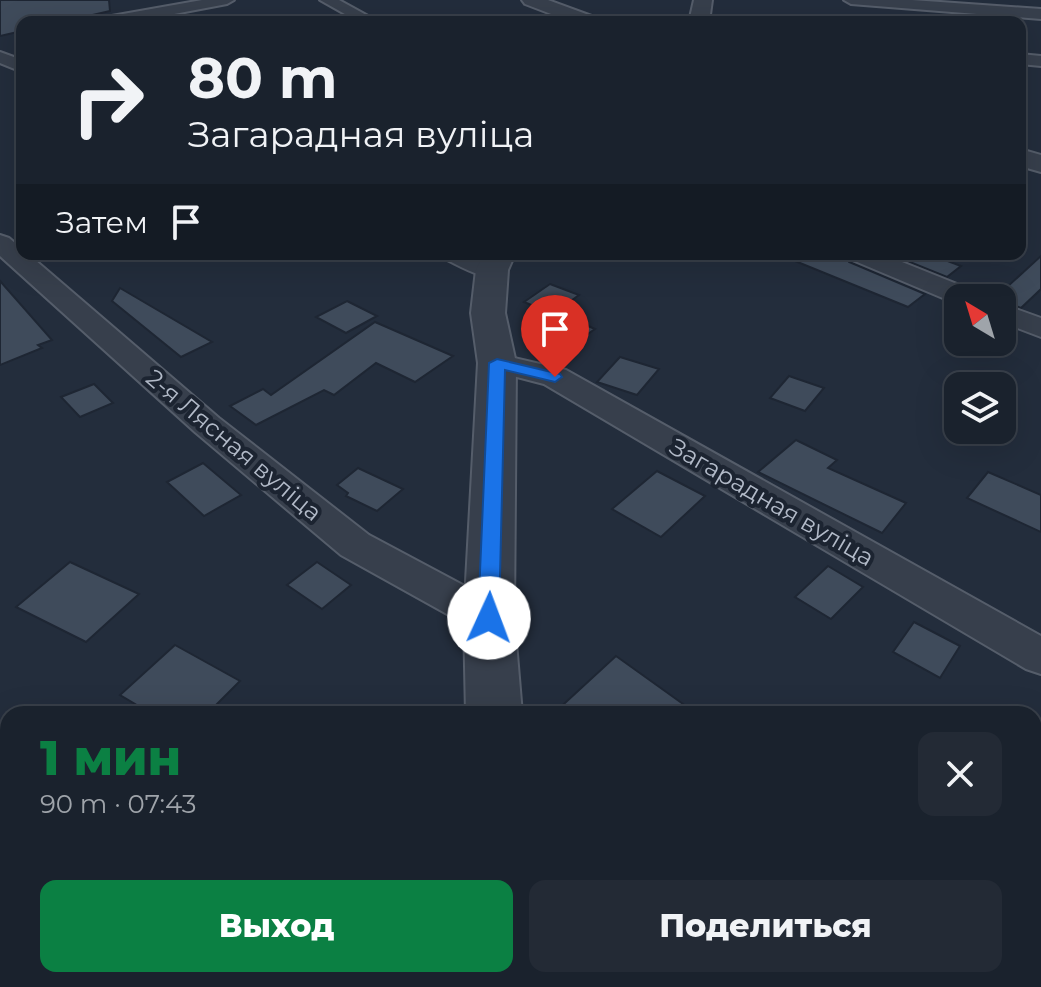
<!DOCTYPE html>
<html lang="ru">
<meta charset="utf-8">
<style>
body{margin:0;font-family:Montserrat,sans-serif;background:#232a35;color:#f1f3f6;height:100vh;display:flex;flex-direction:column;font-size:30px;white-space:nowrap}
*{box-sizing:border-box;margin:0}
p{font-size:26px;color:#9fa4aa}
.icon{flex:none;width:44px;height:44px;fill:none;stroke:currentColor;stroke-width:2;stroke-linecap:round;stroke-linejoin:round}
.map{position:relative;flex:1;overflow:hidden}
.panel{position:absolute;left:0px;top:706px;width:1042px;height:282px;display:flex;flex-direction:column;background:#1a222d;border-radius:24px 24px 0 0;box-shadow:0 8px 32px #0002,0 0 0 2px #383f49}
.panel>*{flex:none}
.top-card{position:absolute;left:16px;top:16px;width:1010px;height:244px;border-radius:16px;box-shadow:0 8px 32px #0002,0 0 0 2px #383f49;background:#1a222d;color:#f1f3f6;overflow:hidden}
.needle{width:52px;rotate:322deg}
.tools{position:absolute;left:944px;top:284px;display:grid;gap:16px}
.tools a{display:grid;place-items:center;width:72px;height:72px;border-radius:16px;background:#1a222d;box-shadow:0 8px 32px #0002,0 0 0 2px #383f49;font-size:40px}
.pin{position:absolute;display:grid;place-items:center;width:68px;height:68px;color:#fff;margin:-82px -34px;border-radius:50% 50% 50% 0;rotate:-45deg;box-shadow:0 0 8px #0007}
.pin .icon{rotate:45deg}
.me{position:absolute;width:88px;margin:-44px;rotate:2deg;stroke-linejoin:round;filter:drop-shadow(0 0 6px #0008)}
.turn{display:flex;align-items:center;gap:28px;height:168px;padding:0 40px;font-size:36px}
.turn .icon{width:104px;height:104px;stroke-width:2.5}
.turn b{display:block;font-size:56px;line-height:68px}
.then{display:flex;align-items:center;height:76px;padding:0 40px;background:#0003;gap:16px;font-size:30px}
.round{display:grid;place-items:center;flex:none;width:84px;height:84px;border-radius:16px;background:#232a35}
.overview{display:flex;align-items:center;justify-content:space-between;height:136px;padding:0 40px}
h1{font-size:48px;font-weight:800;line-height:60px;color:#0b8043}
.action{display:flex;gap:16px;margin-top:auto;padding:16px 40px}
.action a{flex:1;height:92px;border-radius:16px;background:#0b8043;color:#fff;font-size:32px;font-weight:800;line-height:92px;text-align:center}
.action a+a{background:#232a35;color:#f1f3f6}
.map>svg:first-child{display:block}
.building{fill:#3f4b5b;stroke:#1e2633;stroke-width:2}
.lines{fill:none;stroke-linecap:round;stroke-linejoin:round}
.minor-casing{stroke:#555d6a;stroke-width:4}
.tertiary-casing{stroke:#555d6a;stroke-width:4}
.minor{fill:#373f4c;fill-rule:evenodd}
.tertiary{fill:#373f4c;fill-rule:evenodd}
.route{fill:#1a73e8;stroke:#114b97;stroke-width:2}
.labels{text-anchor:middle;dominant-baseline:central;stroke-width:8;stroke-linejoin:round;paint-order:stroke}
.street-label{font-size:24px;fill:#b2bac8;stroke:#1c2431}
</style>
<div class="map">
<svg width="1041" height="987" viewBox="0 0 1041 987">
<rect width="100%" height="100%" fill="#232d3c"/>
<!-- building -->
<g class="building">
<path d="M0,0H109L110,11L62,22H22V31L0,36Z"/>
<path d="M778,254H843L849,262L925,294L908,307Z"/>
<path d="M890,254H929L961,266L947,277Z"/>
<path d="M1041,256V289L1021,308L1002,301V298H995Z"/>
<path d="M0,281L52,340L38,345L42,348L0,365Z"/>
<path d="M550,284L579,295L553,314L524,302Z"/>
<path d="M120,288L212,342L181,357L112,301Z"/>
<path d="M347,301L377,316L346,333L316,317Z"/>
<path d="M565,316L595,329L556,356L526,343Z"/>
<path d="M375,322L453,356L415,382L376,363L334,395L324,390L256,425L230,406L263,389L271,395Z"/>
<path d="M620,357L659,369L637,395L597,382Z"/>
<path d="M789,376L824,388L805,411L770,398Z"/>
<path d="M94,384L113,403L80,417L61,397Z"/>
<path d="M796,440L837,460L828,468L906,503L882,533L758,472Z"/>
<path d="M203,463L241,495L204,516L167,482Z"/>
<path d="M358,468L403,489L377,511L346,496L348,493L337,485Z"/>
<path d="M657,471L705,496L661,537L612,509Z"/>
<path d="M988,472L1041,495V532L967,498Z"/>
<path d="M70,562L139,594L86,642L16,607Z"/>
<path d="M317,562L351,585L322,609L287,585Z"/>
<path d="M828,566L863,587L831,619L795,597Z"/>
<path d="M914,622L960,646L940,678L893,652Z"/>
<path d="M175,645L240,681L207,714H152L120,695Z"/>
<path d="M616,656L697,714H553Z"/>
</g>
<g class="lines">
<!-- minor casing -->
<g class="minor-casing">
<g id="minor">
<path d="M202,0H234L227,4L132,22H98L106,17Z"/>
<path d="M320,0H339L379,22H359Z"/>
<path d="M844,0H912L1041,9V19L851,4Z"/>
<path d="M0,52L22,60V72L0,63Z"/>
<path d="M1020,54L1041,56V66L1020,64Z"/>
<path d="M0,235L9,238L22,249V254H28L219,418L369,535L504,607L510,618L504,629L489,634L474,629L341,555L195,432L0,256Z"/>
<path d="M441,254C462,254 492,251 505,270L501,276C482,280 462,267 445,259Z"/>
<path d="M846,254H882L977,292L981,298H958L957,304L850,259Z"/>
<path d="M1002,304L1041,318V337L1002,322Z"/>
<path d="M497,354L566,370L1041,636V674L1026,669L544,384L486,369L482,363L486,357Z"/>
<path d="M0,889L8,892V950L0,947Z"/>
<path d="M50,980H113L116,987H52Z"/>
<path d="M790,980H852L855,987H792Z"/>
</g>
</g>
<!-- tertiary casing -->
<g class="tertiary-casing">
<g id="tertiary">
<path d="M522,0H548L597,18L600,22H572L525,4Z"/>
<path d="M694,0H712L709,22H689Z"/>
<path d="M1020,149L1041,155V172L1020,166Z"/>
<path d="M483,254H515L508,270L505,313L516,363L514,618L522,714H466L464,618L478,363L471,313L476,270Z"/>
<path d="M446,980H516L515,987H445Z"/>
</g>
</g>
<!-- minor -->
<use href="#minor" class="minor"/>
<!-- tertiary -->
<use href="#tertiary" class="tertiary"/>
</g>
<!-- route -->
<path class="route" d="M497,359L560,374L562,377L555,382L505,370L499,618L496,623H481L478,618L489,363Z"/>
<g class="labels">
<!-- street labels -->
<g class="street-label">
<text transform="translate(234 445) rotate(40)">2-я Лясная вуліца</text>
<text transform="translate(772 502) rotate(30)">Загарадная вуліца</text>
</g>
</g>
</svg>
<div class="tools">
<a><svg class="needle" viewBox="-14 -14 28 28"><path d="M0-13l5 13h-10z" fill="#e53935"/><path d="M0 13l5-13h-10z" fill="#9fa4aa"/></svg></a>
<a><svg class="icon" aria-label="layers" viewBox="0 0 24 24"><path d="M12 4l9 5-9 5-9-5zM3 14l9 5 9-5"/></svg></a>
</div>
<div class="pin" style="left:555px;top:377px;background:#d93025"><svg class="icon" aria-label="arrive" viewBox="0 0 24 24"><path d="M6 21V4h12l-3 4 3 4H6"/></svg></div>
<svg class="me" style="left:489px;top:618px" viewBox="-20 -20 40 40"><circle r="19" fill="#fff"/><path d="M0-13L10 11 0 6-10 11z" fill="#1a73e8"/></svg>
<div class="top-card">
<div class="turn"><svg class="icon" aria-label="right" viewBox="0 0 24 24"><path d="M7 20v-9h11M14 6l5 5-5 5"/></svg><div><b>80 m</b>Загарадная вуліца</div></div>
<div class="then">Затем<svg class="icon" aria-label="arrive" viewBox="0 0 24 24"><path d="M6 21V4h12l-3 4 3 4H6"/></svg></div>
</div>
<section class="panel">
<div class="overview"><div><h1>1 мин</h1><p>90 m · 07:43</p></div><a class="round"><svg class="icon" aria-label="close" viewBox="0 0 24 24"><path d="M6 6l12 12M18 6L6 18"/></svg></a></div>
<div class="action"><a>Выход</a><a>Поделиться</a></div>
</section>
</div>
